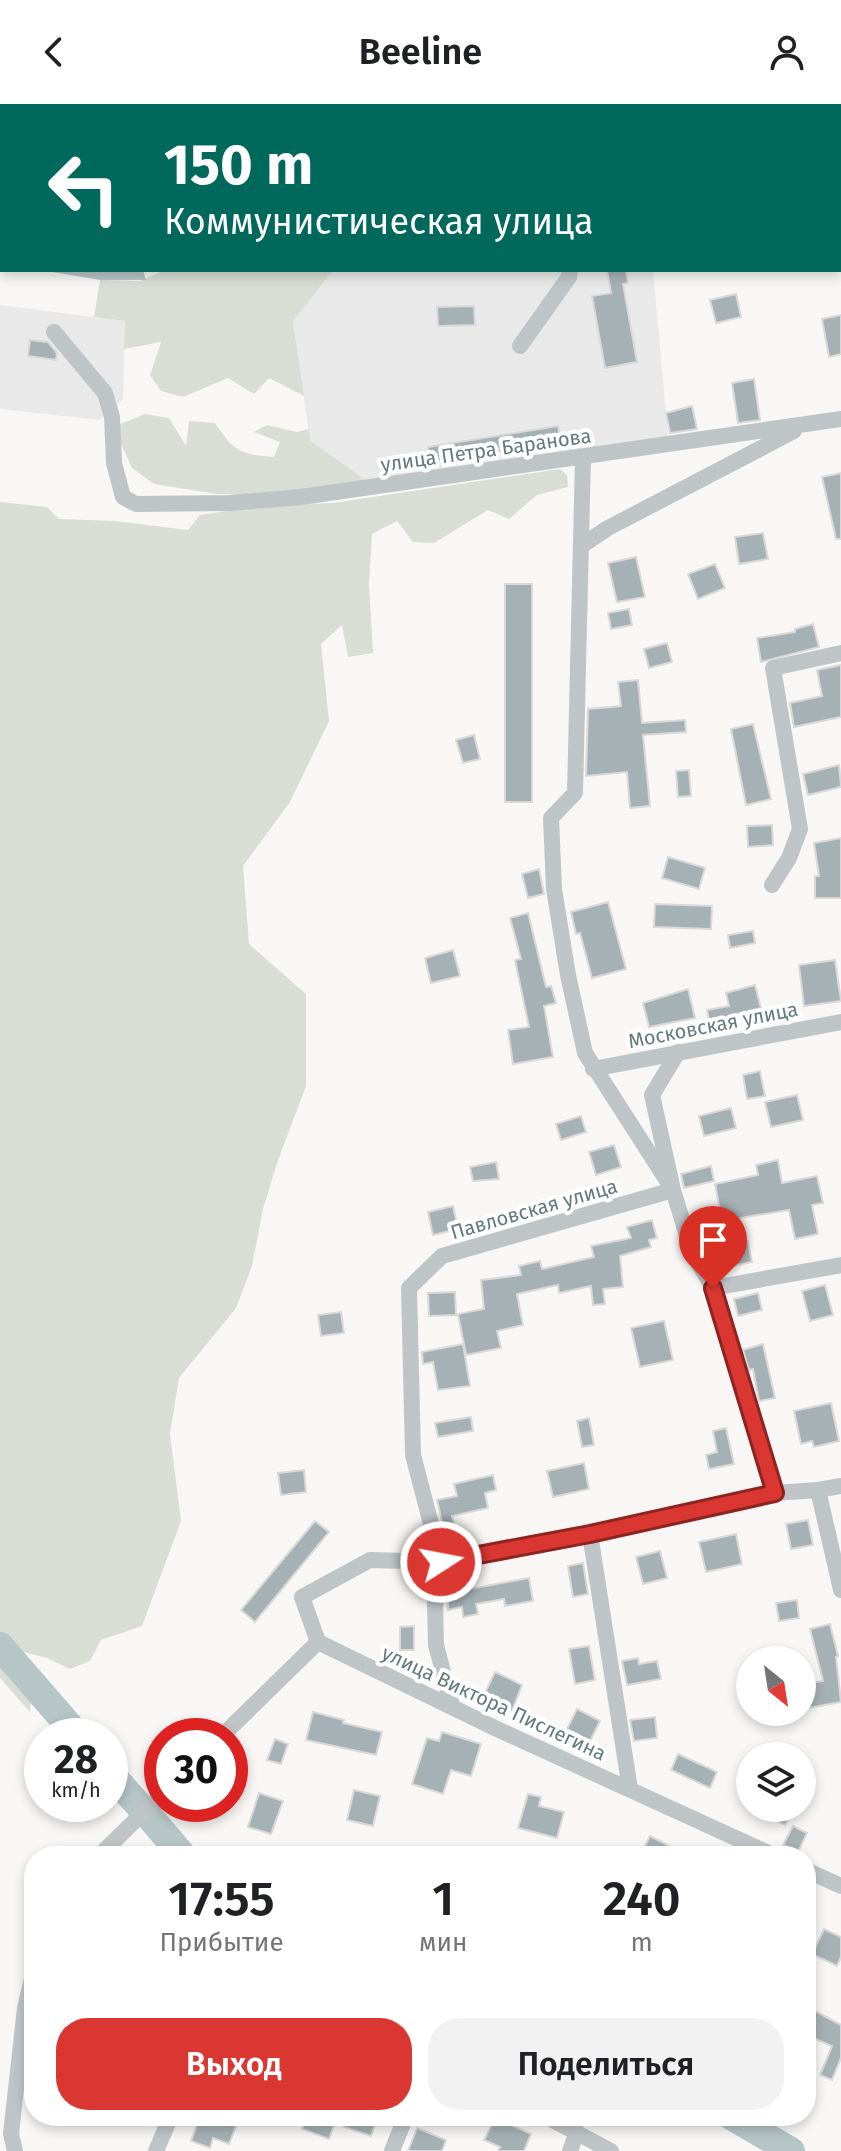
<!DOCTYPE html>
<html lang="ru">
<meta charset="utf-8">
<style>
body{margin:0;font-family:"Fira Sans",sans-serif;background:#f2f2f2;color:#202124;height:100vh;display:flex;flex-direction:column;font-size:30px;white-space:nowrap}
*{box-sizing:border-box;margin:0}
p{font-size:26px;color:#757577}
.icon{flex:none;width:44px;height:44px;fill:none;stroke:currentColor;stroke-width:2;stroke-linecap:round;stroke-linejoin:round}
.map{position:relative;flex:1;overflow:hidden}
.drawer{position:absolute;left:24px;top:1742px;width:792px;height:280px;display:flex;flex-direction:column;background:#fff;border-radius:32px;box-shadow:0 4px 12px #0003}
.drawer>*{flex:none}
.top-card{position:absolute;left:0px;top:0px;width:842px;height:168px;box-shadow:0 4px 12px #0003;background:#00695c;color:#fff;overflow:hidden}
.needle{width:52px;rotate:150deg}
.tools{position:absolute;left:736px;top:1542px;display:grid;gap:16px}
.tools a{display:grid;place-items:center;width:80px;height:80px;border-radius:50%;background:#fff;box-shadow:0 4px 12px #0003;font-size:40px}
.speed{position:absolute;left:24px;top:1614px;display:flex;gap:16px;font-size:40px;font-weight:700;text-align:center}
.speed>*{display:grid;place-content:center;width:104px;height:104px;border-radius:50%;background:#fff;box-shadow:0 4px 12px #0003;line-height:1}
.speed small{font-size:20px;font-weight:400}
.speed .limit{border:12px solid #d22;background:#fff;color:#111}
.pin{position:absolute;display:grid;place-items:center;width:68px;height:68px;color:#fff;margin:-82px -34px;border-radius:50% 50% 50% 0;rotate:-45deg;box-shadow:0 0 8px #0007}
.pin .icon{rotate:45deg}
.me{position:absolute;width:88px;margin:-44px;rotate:79deg;stroke-linejoin:round;filter:drop-shadow(0 0 6px #0008)}
.turn{display:flex;align-items:center;gap:28px;height:168px;padding:0 32px;font-size:36px}
.turn .icon{width:104px;height:104px;stroke-width:2.5}
.turn b{display:block;font-size:56px;line-height:68px}
.eta{display:flex;justify-content:space-evenly;align-items:center;height:136px;text-align:center}
.eta b{font-size:48px;font-weight:600;line-height:56px}
.primary-button{display:flex;gap:16px;margin-top:auto;padding:16px 32px}
.primary-button a{flex:1;height:92px;border-radius:32px;background:#db3732;color:#fff;font-size:32px;font-weight:600;line-height:92px;text-align:center}
.primary-button a+a{background:#f2f2f2;color:#202124}
header{display:flex;justify-content:space-between;align-items:center;height:104px;padding:0 32px;background:#fff;font-size:36px;font-weight:600}
.map>svg:first-child{display:block}
.built{fill:#e9e9e9}
.green{fill:#d9ddd5}
.water{fill:#b6c5c6}
.lines{fill:none;stroke-linecap:round;stroke-linejoin:round}
.river{stroke:#b6c5c6;stroke-width:28}
.building{fill:#a6b1b5;stroke:#dad9d8;stroke-width:2}
.minor{stroke:#bfc5c7;stroke-width:16}
.route-casing{stroke:#8e2420;stroke-width:20}
.route{stroke:#db3732;stroke-width:14}
.labels{text-anchor:middle;dominant-baseline:central;stroke-width:8;stroke-linejoin:round;paint-order:stroke}
.street-label{font-size:20px;fill:#64797f;stroke:#fff}
</style>
<header><svg class="icon" aria-label="back" viewBox="0 0 24 24"><path d="M15 5l-7 7 7 7"/></svg>Beeline<svg class="icon" aria-label="person" viewBox="0 0 24 24"><circle cx="12" cy="8" r="4"/><path d="M4 21q1-7 8-7t8 7"/></svg></header>
<div class="map">
<svg width="841" height="2047" viewBox="0 0 841 2047">
<rect width="100%" height="100%" fill="#f8f7f5"/>
<!-- built -->
<g class="built">
<path d="M333,166H653L668,332L368,378L310,336L293,218Z"/>
<path d="M0,201L125,217L123,295L99,316L0,305Z"/>
</g>
<!-- green -->
<g class="green">
<path d="M165,166H333L293,218L304,292L269,274L254,290L228,274L183,293L161,287L150,271L161,238L124,245L125,217L94,213L100,176L140,177Z"/>
<path d="M145,310L169,314L186,342L189,317L215,319C235,348 239,350 274,353L280,338L254,328L267,321L297,328L309,325L310,336L368,378L266,391L217,390L154,380L132,364L113,323Z"/>
<path d="M560,365L567,371L568,383L537,391L509,415L488,406L434,439L413,438L397,417L372,430L369,480L373,549L348,553L342,521L321,540L329,617L290,698L243,762L249,840L306,890V982L277,1059L263,1105L252,1162L236,1204L179,1274L170,1330L181,1417L142,1522L101,1536L90,1557L70,1565L47,1554L9,1544L33,1568L30,1608L0,1574V398L47,403L59,415L115,417L188,426L200,411L261,402L333,399Z"/>
</g>
<!-- water -->
<path class="water" d="M41,166H143L146,176H100Z"/>
<g class="lines">
<!-- river -->
<g class="river">
<path d="M0,1542L78,1632"/>
<path d="M110,1669L142,1705"/>
<path d="M149,1712L183,1752"/>
<path d="M731,2012L791,2047"/>
</g>
</g>
<!-- building -->
<g class="building">
<path d="M607,166H626L628,179L623,180L637,258L605,264L592,192L611,189Z"/>
<path d="M736,190L741,213L716,219L710,196Z"/>
<path d="M474,202L475,221L438,222L437,203Z"/>
<path d="M841,211V250L829,253L822,215Z"/>
<path d="M30,236L48,238L57,249L56,256L28,252Z"/>
<path d="M754,275L760,316L738,319L732,279Z"/>
<path d="M692,302L697,325L670,329L666,309Z"/>
<path d="M558,322L562,341L432,363L428,343Z"/>
<path d="M841,369V435H836L822,373Z"/>
<path d="M763,429L768,455L739,460L735,433Z"/>
<path d="M636,453L645,493L617,498L608,459Z"/>
<path d="M715,460L725,484L698,495L688,470Z"/>
<rect x="505" y="480" width="27" height="218"/>
<path d="M629,505L632,521L611,525L608,509Z"/>
<path d="M813,520L819,543L761,558L757,534L795,528V525Z"/>
<path d="M667,539L672,558L649,564L644,545Z"/>
<path d="M841,561V613L794,623L790,599L822,592L817,566Z"/>
<path d="M638,576L642,619L685,616L686,628L643,631L650,702L630,704L627,668L586,672L588,605L621,602L618,578Z"/>
<path d="M753,620L771,695L746,701L731,625Z"/>
<path d="M474,631L480,655L463,659L456,636Z"/>
<path d="M839,661L841,683L808,691L803,670Z"/>
<path d="M689,666L691,692L678,693L676,667Z"/>
<path d="M772,721L773,741L748,743L747,722Z"/>
<path d="M841,734V794H815V772H819L814,739Z"/>
<path d="M668,753L705,764L699,785L662,774Z"/>
<path d="M539,765L544,790L528,794L522,770Z"/>
<path d="M608,798L626,865L592,874L580,829L576,830L571,808Z"/>
<path d="M655,800L712,802L711,825L654,823Z"/>
<path d="M528,809L546,883L551,882L556,899L544,902L553,953L513,960L508,926L529,923L515,856L521,855L510,814Z"/>
<path d="M753,827L755,839L730,844L728,831Z"/>
<path d="M453,846L460,872L431,879L425,854Z"/>
<path d="M835,856L841,897L804,902L799,861Z"/>
<path d="M755,881L761,904L732,911L734,920L711,925L707,906L729,902L726,889Z"/>
<path d="M688,885L695,914L649,923L643,899Z"/>
<path d="M760,967L765,992L747,995L743,971Z"/>
<path d="M797,991L803,1016L771,1023L765,998Z"/>
<path d="M731,1004L736,1024L704,1032L699,1012Z"/>
<path d="M581,1012L586,1028L561,1036L556,1020Z"/>
<path d="M614,1041L621,1063L596,1071L589,1048Z"/>
<path d="M778,1056L782,1079L817,1072L823,1099L812,1101L818,1130L795,1135L789,1106L722,1117L715,1080L758,1071L756,1061Z"/>
<path d="M496,1058L499,1075L473,1077L470,1063Z"/>
<path d="M711,1062L714,1077L684,1084L681,1070Z"/>
<path d="M453,1102L458,1125L433,1131L428,1108Z"/>
<path d="M652,1116L657,1134L649,1136L651,1143L620,1152L623,1183L603,1185L605,1200L593,1201L591,1182L559,1189L558,1181L517,1190L523,1221L497,1227L501,1244L466,1251L458,1210L484,1205L481,1176L521,1171L519,1162L540,1157L542,1165L594,1153L591,1142L631,1134L627,1123Z"/>
<path d="M748,1137L752,1158L723,1164L719,1143Z"/>
<path d="M825,1181L833,1211L810,1217L802,1187Z"/>
<path d="M455,1188L456,1211L429,1212L428,1189Z"/>
<path d="M758,1189L762,1206L738,1212L734,1195Z"/>
<path d="M341,1208L344,1229L321,1232L318,1211Z"/>
<path d="M664,1217L673,1256L640,1263L631,1224Z"/>
<path d="M463,1240L470,1282L438,1286L433,1258L423,1260L422,1248Z"/>
<path d="M763,1240L775,1294L759,1297L753,1265L749,1266L743,1246Z"/>
<path d="M831,1299L839,1337L814,1343L812,1337L801,1340L794,1307Z"/>
<path d="M471,1313L473,1327L438,1333L435,1319Z"/>
<path d="M589,1314L594,1341L582,1343L577,1317Z"/>
<path d="M726,1324L734,1360L709,1365L706,1351L717,1348L713,1327Z"/>
<path d="M584,1359L589,1385L553,1393L547,1367Z"/>
<path d="M304,1366L306,1388L281,1391L278,1369Z"/>
<path d="M493,1371L496,1386L485,1389L488,1404L452,1412L454,1420L443,1422L437,1396L457,1392L454,1380Z"/>
<path d="M808,1416L813,1441L791,1445L786,1420Z"/>
<path d="M315,1417L329,1428L255,1518L241,1506Z"/>
<path d="M736,1430L742,1460L706,1468L699,1438Z"/>
<path d="M660,1447L667,1474L643,1480L636,1453Z"/>
<path d="M583,1459L588,1490L573,1493L568,1462Z"/>
<path d="M529,1474L533,1497L505,1502L504,1495L476,1500L478,1510L463,1513L462,1503L448,1506V1489Z"/>
<path d="M797,1496L799,1514L779,1517L776,1499Z"/>
<path d="M830,1520L838,1552L836,1553L841,1598L808,1604L804,1580L823,1577L810,1525Z"/>
<path d="M414,1522V1546H400V1523Z"/>
<path d="M589,1542L595,1576L575,1580L569,1545Z"/>
<path d="M638,1554L639,1560L657,1557L661,1575L627,1581L622,1557Z"/>
<path d="M495,1568L522,1581L512,1607L483,1593Z"/>
<path d="M577,1605L600,1617L590,1637L567,1625Z"/>
<path d="M313,1608L344,1616L343,1619L382,1628L376,1651L306,1636Z"/>
<path d="M655,1613L657,1634L634,1637L630,1616Z"/>
<path d="M442,1628L481,1640L471,1672L451,1666L443,1690L412,1680L427,1634L439,1637Z"/>
<path d="M275,1635L288,1640L281,1660L267,1656Z"/>
<path d="M678,1650L717,1668L710,1684L671,1666Z"/>
<path d="M354,1686L380,1692L373,1722L347,1716Z"/>
<path d="M259,1689L283,1697L271,1730L248,1723Z"/>
<path d="M528,1690L541,1693L539,1702L564,1708L557,1734L518,1724Z"/>
<path d="M752,1704H784L792,1708L785,1721Z"/>
<path d="M793,1722L807,1729L798,1748L783,1741Z"/>
<path d="M650,1732L689,1752H640Z"/>
<path d="M824,1825L841,1833V1853L837,1862L812,1850Z"/>
<path d="M806,1902L841,1921V1954L832,1976L820,1971L832,1942L806,1931Z"/>
<path d="M200,2012H240L229,2040L213,2034L210,2044L191,2037Z"/>
<path d="M307,2012H319L335,2018L329,2035L302,2025Z"/>
<path d="M348,2012H368L377,2015L371,2032L344,2023Z"/>
<path d="M495,2014L531,2030L524,2047H498L500,2043L484,2036Z"/>
<path d="M417,2024L446,2036L442,2047H408Z"/>
</g>
<g class="lines">
<!-- minor -->
<g class="minor">
<path d="M592,0V2"/>
<path d="M54,228L105,289L112,313L114,359L123,393L136,400L230,399L301,393L841,315"/>
<path d="M520,242L569,173L570,166"/>
<path d="M581,442L608,424L794,327"/>
<path d="M772,781L789,754L800,725L773,564L841,549"/>
<path d="M678,948L652,991L673,1086L692,1148L713,1184L775,1389"/>
<path d="M593,965L841,918"/>
<path d="M713,1184L841,1161"/>
<path d="M818,1386L841,1486"/>
<path d="M590,1430L630,1685"/>
<path d="M318,1538L302,1493L370,1456L441,1458L590,1430L775,1389L818,1386L841,1382"/>
<path d="M452,1602L436,1541L435,1500L441,1458L413,1351L409,1184L442,1152L673,1086L585,949L568,871L554,785L551,714L575,689L583,353"/>
<path d="M222,1632L318,1538L497,1625L775,1752"/>
<path d="M99,1752L162,1690"/>
<path d="M806,1766L841,1782"/>
<path d="M545,2012L611,2047"/>
<path d="M15,2047L11,2030L25,1904L34,1866"/>
<path d="M156,2047L171,2012"/>
<path d="M392,2047L406,2012"/>
<path d="M570,2047L577,2028"/>
</g>
</g>
<g class="lines">
<!-- route casing -->
<g class="route-casing">
<path id="route" d="M441,1458L590,1430L775,1389L713,1184"/>
</g>
<!-- route -->
<use href="#route" class="route"/>
</g>
<g class="labels">
<!-- street labels -->
<g class="street-label">
<text transform="translate(486 346) rotate(-8)">улица Петра Баранова</text>
<text transform="translate(713 921) rotate(-11)">Московская улица</text>
<text transform="translate(534 1105) rotate(-16)">Павловская улица</text>
<text transform="translate(494 1599) rotate(25)">улица Виктора Пислегина</text>
</g>
</g>
</svg>
<div class="tools">
<a><svg class="needle" viewBox="-14 -14 28 28"><path d="M0-13l5 13h-10z" fill="#e53935"/><path d="M0 13l5-13h-10z" fill="#757577"/></svg></a>
<a><svg class="icon" aria-label="layers" viewBox="0 0 24 24"><path d="M12 4l9 5-9 5-9-5zM3 14l9 5 9-5"/></svg></a>
</div>
<div class="speed"><div>28<small>km/h</small></div><div class="limit">30</div></div>
<div class="pin" style="left:713px;top:1184px;background:#d93025"><svg class="icon" aria-label="arrive" viewBox="0 0 24 24"><path d="M6 21V4h12l-3 4 3 4H6"/></svg></div>
<svg class="me" style="left:441px;top:1458px" viewBox="-20 -20 40 40"><circle r="17" fill="#db3732" stroke="#fff" stroke-width="3"/><path d="M0-11L8 9 0 5-8 9z" fill="#fff"/></svg>
<div class="top-card">
<div class="turn"><svg class="icon" aria-label="left" viewBox="0 0 24 24"><path d="M17 20v-9H6M10 6l-5 5 5 5"/></svg><div><b>150 m</b>Коммунистическая улица</div></div>
</div>
<section class="drawer">
<div class="eta">
<div><b>17:55</b><p>Прибытие</p></div>
<div><b>1</b><p>мин</p></div>
<div><b>240</b><p>m</p></div>
</div>
<div class="primary-button"><a>Выход</a><a>Поделиться</a></div>
</section>
</div>
